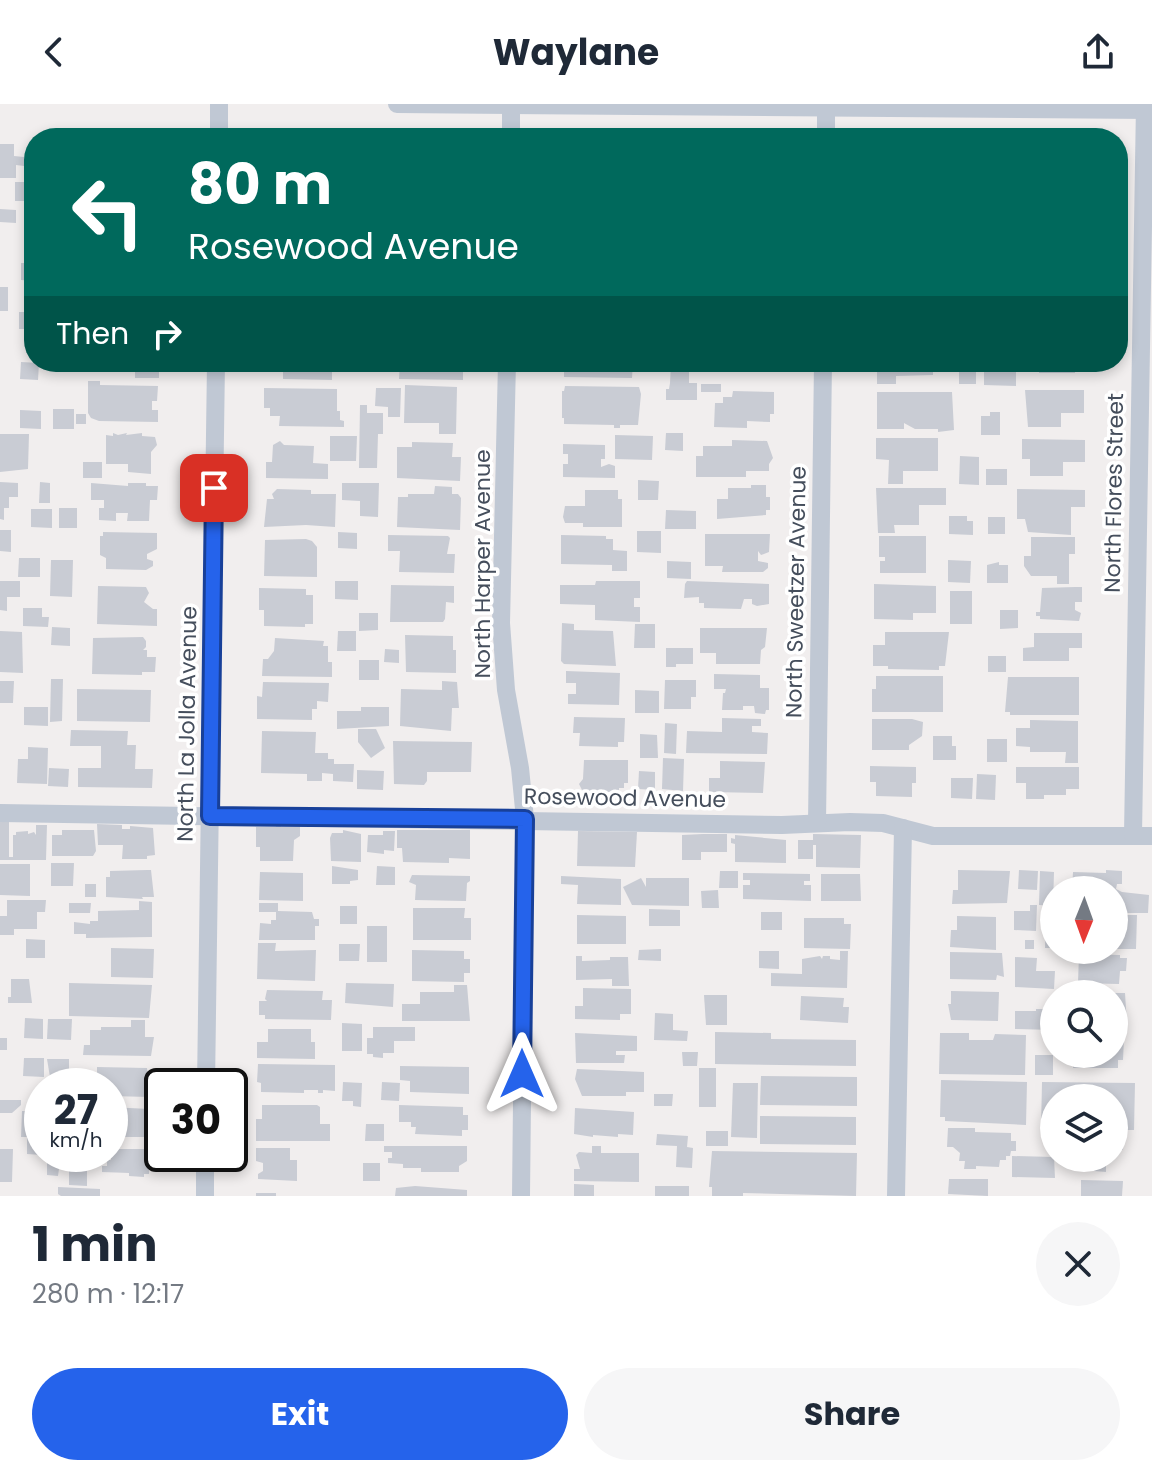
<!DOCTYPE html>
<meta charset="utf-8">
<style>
body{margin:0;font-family:Poppins,sans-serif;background:#f6f6f7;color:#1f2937;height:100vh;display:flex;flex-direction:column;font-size:30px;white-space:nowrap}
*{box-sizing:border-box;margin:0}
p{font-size:26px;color:#747a83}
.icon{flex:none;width:44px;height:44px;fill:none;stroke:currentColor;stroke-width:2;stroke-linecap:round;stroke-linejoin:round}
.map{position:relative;height:1092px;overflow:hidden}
.sheet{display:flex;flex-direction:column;background:#fff;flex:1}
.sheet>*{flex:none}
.guide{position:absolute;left:24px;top:24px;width:1104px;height:244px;border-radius:32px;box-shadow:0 4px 12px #0003;background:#00695c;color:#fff;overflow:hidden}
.needle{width:52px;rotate:181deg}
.fabs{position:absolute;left:1040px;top:772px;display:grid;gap:16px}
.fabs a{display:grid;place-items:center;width:88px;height:88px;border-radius:50%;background:#fff;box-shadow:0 4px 12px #0003;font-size:40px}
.speed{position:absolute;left:24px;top:964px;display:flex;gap:16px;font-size:40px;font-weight:700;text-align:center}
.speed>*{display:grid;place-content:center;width:104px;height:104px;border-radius:50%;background:#fff;box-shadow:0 4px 12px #0003;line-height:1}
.speed small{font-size:20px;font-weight:400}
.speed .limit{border:4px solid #111;border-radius:12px;background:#fff;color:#111}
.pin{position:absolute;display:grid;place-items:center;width:68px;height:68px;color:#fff;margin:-34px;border-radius:16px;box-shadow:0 4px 12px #0006}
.me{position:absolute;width:88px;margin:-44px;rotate:0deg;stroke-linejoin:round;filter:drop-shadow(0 0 6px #0008)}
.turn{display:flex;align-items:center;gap:28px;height:168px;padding:0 32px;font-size:36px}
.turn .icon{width:104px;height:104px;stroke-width:2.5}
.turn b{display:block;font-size:56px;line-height:68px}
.then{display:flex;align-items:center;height:76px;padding:0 32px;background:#0003;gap:16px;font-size:30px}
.round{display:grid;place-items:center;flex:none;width:84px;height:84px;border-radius:42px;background:#f6f6f7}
.summary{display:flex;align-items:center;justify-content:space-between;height:136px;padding:0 32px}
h1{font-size:48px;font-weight:700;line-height:60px}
.cta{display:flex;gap:16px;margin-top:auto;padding:16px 32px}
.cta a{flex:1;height:92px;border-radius:48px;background:#2563eb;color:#fff;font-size:32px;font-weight:700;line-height:92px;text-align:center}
.cta a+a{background:#f6f6f7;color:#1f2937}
header{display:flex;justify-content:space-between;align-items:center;height:104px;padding:0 32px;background:#fff;font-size:36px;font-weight:700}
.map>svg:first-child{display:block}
.building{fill:#c9ccd4}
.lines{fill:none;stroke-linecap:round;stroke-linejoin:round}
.street{stroke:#c0c8d4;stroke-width:18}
.route-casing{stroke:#184099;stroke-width:20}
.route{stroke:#2563eb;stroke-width:14}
.labels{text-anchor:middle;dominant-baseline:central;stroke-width:7;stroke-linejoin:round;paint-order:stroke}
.street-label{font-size:22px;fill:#454e5c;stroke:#fff}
</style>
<header><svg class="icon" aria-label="back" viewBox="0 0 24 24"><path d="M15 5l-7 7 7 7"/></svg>Waylane<svg class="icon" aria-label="share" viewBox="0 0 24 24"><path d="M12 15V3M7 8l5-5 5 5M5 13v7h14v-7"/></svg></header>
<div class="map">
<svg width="1152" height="1092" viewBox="0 0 1152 1092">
<rect width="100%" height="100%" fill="#f1eeee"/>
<!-- building -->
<g class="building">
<path d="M0,40H14V52L24,53V62L16,61V74H0Z"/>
<rect x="15" y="78" width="19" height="19"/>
<path d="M0,105L16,106V119L0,118Z"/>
<path d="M21,159H34V177L21,176Z"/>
<rect x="0" y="183" width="8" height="24"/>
<rect x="19" y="208" width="15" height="17"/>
<path d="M21,258L39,259L38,276L20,275Z"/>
<path d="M100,258H159V274H135V266L100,265Z"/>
<path d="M268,258H332V276L283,275V268H267Z"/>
<path d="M360,258H379V263L360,262Z"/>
<path d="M400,258H463V276L399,275Z"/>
<path d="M564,258H633L632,274L564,273Z"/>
<path d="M717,258H771V267L724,265L717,263Z"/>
<path d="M877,258H933V271L896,272V280H877Z"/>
<rect x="1039" y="258" width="36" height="11"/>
<path d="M671,259H689V279H697V296H666V285H669L670,279Z"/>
<rect x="959" y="260" width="17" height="20"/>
<path d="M984,261H1016V282L984,281Z"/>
<path d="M88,277H100V281L158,282L157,297H152V306H158V318L99,317L91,314L88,309Z"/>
<rect x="701" y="280" width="20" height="8"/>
<path d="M405,281L457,283L456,330H439V319H404Z"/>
<path d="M565,282L639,283L641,290L638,321H620V324H614V321L564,320V314H562V287H564Z"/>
<path d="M264,284L337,285V307H340V316L344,317V323L279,322L280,312H270V304H264Z"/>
<path d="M376,284H401L400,313H388V303L375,302Z"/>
<path d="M1025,286H1084V309H1061V323H1028Z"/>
<path d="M733,287L774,288V310H770V318L747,317V324L714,323L715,299H723V293H732Z"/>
<path d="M877,288H952L954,326L938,328V325H915L904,319V325H877Z"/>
<path d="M360,301H367V309H383V330H378L377,364H359Z"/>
<rect x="53" y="305" width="21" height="20"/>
<path d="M20,306L41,307V325L20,324Z"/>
<path d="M990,308H1000V331H981V312H990Z"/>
<rect x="76" y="310" width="10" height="10"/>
<path d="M113,329L118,331L127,329L126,331L142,329V332L155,333L157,341L151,348V370L128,368V360H106V331L113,332Z"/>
<path d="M666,329H683V347L665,346Z"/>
<path d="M0,330H29L28,365L0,368Z"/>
<path d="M615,331L653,332L652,356L615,355Z"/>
<path d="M330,332H357L356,357H330Z"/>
<path d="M876,334H938V367H903V380H888L889,356L876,355Z"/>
<path d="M1022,335L1085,336V358H1063V372H1030V355H1022Z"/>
<path d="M732,336L767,337L773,354L769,360V367H746V373H696V352H703V342H732Z"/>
<path d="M280,337L284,341L314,342L313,359L328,360V375L266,374V358H272L273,341Z"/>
<path d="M412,338L453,339L452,353H461L460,377L397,374V343H412Z"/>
<path d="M563,340L605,341V355H601V363L609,360L615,362V374L563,373V360H568V350H563Z"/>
<path d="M960,352L979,353V381L959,380Z"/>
<rect x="83" y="358" width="19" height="16"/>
<rect x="986" y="365" width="21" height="16"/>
<path d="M638,376L659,377L658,396H638Z"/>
<path d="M0,378L18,379V393H9V404H4V416L0,415Z"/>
<path d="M40,378L50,379V399H39Z"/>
<path d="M91,379L128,382V379H146V382H158L157,396H150L149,417H127L128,409H116V417L99,416V404H104V396H91Z"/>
<path d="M342,379H379L378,413L360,412V397L342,396Z"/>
<path d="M751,381H766V393H770V406H766V411L717,415V395H728V384H751Z"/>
<path d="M435,382L452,383V390H458L461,394L460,426L397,423L398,393H408V390H434Z"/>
<path d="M876,384H946V401H919V421H894L895,429H878Z"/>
<path d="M277,385L311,386V390H336L335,423L306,421L264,423L267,395H274L272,390Z"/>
<path d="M1017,385L1085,386V403H1071V431L1028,428L1025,415H1017Z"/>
<path d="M585,386H618V395H622V423H583V419H565L563,413L565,402H585Z"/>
<rect x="59" y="404" width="18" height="20"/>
<path d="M31,405H52V424L31,423Z"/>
<path d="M666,406L696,407V425H665Z"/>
<path d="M949,412H967V417H973V431L949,430Z"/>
<rect x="988" y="413" width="17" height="17"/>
<path d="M0,426H11V448L0,447Z"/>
<path d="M637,427H661V449L637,448Z"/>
<path d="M103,428L157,429V445L147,450V455L153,457V462L146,466L106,465V454L100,451V432H103Z"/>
<path d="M338,428L357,429V445L338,444Z"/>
<path d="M705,430H770L769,448L761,451L758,447V457L768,459V464L763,468H722L723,462H705Z"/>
<path d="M388,431L448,432L450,434L447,450H455L454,469L399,468L400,447H388Z"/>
<path d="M561,431L606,432V435H613V446L627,447V467H612V461L561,460Z"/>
<path d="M879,432H926V469H880V457H885V453H879Z"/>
<path d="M1031,433H1075V450H1069V480H1057V472H1031L1024,462V452H1031Z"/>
<path d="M306,435L312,437L317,443V473L264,472L265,436Z"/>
<path d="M19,454H40V473H18Z"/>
<path d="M51,456H73L72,493L50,492Z"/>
<path d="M948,456L971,457L970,479L948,478Z"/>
<path d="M667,457L691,458V475L667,474Z"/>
<path d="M999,458V461H1008V479H987V461Z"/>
<path d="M0,477H20V493H7V507L0,506Z"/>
<path d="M335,477H358V496L335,495Z"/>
<path d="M596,477H640V494H634V503H640V518L595,516V501L560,500V481H595Z"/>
<path d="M687,477L769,480V500L757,502L752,500V495H744L741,505L704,504V499H699V493L684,494L685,480Z"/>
<path d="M874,480L936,482V509H913V516L874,515Z"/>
<path d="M391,481L454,482V499L446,498L445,515L443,518H390Z"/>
<path d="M98,482L146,483L149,489L144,498L153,505H157V522L97,520Z"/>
<path d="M1075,483H1082V498H1075V506L1081,509L1079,517L1040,515V512H1036V508H1040L1042,484Z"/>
<path d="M259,484L306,485V491H313V520H305V523L264,522V506H259Z"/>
<rect x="950" y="487" width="22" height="33"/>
<path d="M23,504H42V513H49L48,523L23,522Z"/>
<path d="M1000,506H1018V524L1000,525Z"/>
<path d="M359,509H378V526L359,527Z"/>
<path d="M562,519L574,520V526L613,527L616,562L564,560L561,557Z"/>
<path d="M635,520H655V544H634Z"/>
<path d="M52,523L70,524V542L51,541Z"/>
<path d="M700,524H767L765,543L761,546L760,560H716V549H700Z"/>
<path d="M0,527L22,528L23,569L0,568Z"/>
<path d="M338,527H356V547H337Z"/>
<path d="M885,528H949L945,562H939V566L888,565V562H873V541H885Z"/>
<path d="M1034,529H1082V544H1069V557H1023V544L1034,543Z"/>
<path d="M405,531L453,532V546H456V569L406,568Z"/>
<path d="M143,533L146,537V543L143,546H147V553H156L155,568H142V571L92,570L93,534Z"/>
<path d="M275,534L324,537L323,542H328V558H332V573L262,572L263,555H268L274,547Z"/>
<path d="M666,544H693V560H676V563H666Z"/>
<path d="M385,545L399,546V559L384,558Z"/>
<rect x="988" y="552" width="18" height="16"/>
<rect x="359" y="556" width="20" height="20"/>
<path d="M566,567L620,569L619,601L568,600V590H576V579H566Z"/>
<path d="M714,570L760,571V584H769V606H766L765,610L755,609L754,602H743V606H722L723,589H725L726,585H714Z"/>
<path d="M876,572H943V608H872V585H876Z"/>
<path d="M1008,573H1079V611H1010V608H1005Z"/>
<path d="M51,575H63L62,617L50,618Z"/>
<path d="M665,576H696V593H691V605H664Z"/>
<path d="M0,577H14L13,599H0Z"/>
<path d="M442,577L457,578L459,604H452L451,627L400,622L401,585L442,586Z"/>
<path d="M263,578L329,579L328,598L317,597V605H312V616L257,615V592L262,593Z"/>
<path d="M77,585L151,586L150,618L77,617Z"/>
<path d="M635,586L659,587V609H635Z"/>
<path d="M24,603H48V622L24,621Z"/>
<path d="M361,603H389V622L337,625V607H361Z"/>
<path d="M574,613L625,614L624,638H618V643L579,642L580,629H573Z"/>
<path d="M722,614L761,615V622H752V628L768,629L767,650L686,649L687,627L722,628Z"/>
<path d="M872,615H912L923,618L922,632L909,641V646H872Z"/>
<path d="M1030,616L1078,617V659H1065L1066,648H1030V643L1016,642V624H1030Z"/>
<path d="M665,619L677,620L676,650L664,649Z"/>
<path d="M358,625H376L385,644L371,654L358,638Z"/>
<path d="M71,626L128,627L127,641H136L135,665H153L152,684L78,683V664H101V642H70Z"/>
<path d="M262,627L316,628L315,649H328V655H334V660H354L353,678L333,677V670L322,669V677H307V670L261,669Z"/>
<path d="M640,630L657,631L658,654H640Z"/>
<path d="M933,632H952V642H956V656H933Z"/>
<rect x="987" y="635" width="20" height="23"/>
<path d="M393,637L472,638L471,668H427V677L424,681L394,680Z"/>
<path d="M28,643L48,644L47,680L17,679L18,655H28Z"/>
<path d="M663,654L684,655L683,687L662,685Z"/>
<path d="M584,656H628V679H624V684H619V688H583L579,680L583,675Z"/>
<path d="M720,657L765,658L763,689L709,688V674H720Z"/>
<path d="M870,662L916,663V679H912V693L876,692V678H870Z"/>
<path d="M1016,663H1079V685H1066V691H1044V695H1026V679H1016Z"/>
<path d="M49,664L69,665L68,683L48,682Z"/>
<path d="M357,666L384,667L383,686L357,685Z"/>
<path d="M639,667L655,668V686L638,685Z"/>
<path d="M977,670L996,671L995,696L976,695Z"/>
<path d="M951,674H973L972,695L951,694Z"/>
<path d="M0,717L9,718V753H13V731H16V728L28,727V730L34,728L36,731V721H47L46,756H0Z"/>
<path d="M97,720L122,721V725H130V722L153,724L155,751L147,752V755H122L123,741H98Z"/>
<path d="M276,720H281V723H300V732L294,736L293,757H260V743H256V723H276Z"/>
<path d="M62,726H94L96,747L93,752H52V731H62Z"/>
<path d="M343,726L361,730V758L331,757L330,734L332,729H343Z"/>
<path d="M397,726H470V755L449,754V759L403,758L402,744H397Z"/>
<path d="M383,727H395L394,747L384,746V750L367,748L368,731H383Z"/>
<path d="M578,727L637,728L635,763L577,762Z"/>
<path d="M703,730H727V748H701V756H682V731Z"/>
<path d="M813,730L861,731L860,764L816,763V741H813V755H798V736H813Z"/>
<path d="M735,731L786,736V759L735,758V740L731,739V734L735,735Z"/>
<path d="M51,759H74L73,782H51Z"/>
<path d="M0,760H30V792L0,791Z"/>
<path d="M332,762L358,766V776L350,777V780H332Z"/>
<path d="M377,762L395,763V781H376Z"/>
<path d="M147,766H151L154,793H142L143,795L106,793V773H110V767Z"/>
<path d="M958,766L1010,767L1007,799L952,800L953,786H958Z"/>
<path d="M1019,766L1038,767L1037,786L1018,785Z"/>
<path d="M1106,766L1122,767V780H1117L1116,785L1122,788L1149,791L1148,809H1118V806H1114V786H1072L1073,768L1106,769Z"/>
<path d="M720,767H738V784H719Z"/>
<path d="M1040,767L1054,768L1053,802L1039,801Z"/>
<path d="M260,768L303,769V797L259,796Z"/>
<path d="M743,769L810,770V777H804V781H811V797L743,795V781H750V776H743Z"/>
<path d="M821,770H860L861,797H821Z"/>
<path d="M412,771L470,772V777L467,779L466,797L415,796L416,781L409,778Z"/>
<path d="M561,772L621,775V801L577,800L578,781L561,780Z"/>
<path d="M641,774L646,783V774H689V802L632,801L623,783Z"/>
<rect x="85" y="780" width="11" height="13"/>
<path d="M718,786L719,804H702L701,787Z"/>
<path d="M7,796H46L45,808H37V825H14V831H0V812H7Z"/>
<path d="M139,797L152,798V833L86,834V830H74V818L90,820V817H98V807L139,806Z"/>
<path d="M69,799H91L90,809H69Z"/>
<path d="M259,799H278V807L312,808L314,815H319V822H315V836H259L260,819L271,820V816H276V808H259Z"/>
<path d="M1030,801H1037L1036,827L1014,826V807H1030Z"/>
<rect x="340" y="802" width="17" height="18"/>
<path d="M413,804H465L464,814H471V836H413Z"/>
<path d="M649,805L680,806V822H649Z"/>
<rect x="761" y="808" width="21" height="18"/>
<path d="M1046,810H1054V844H1045Z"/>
<path d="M577,811L626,812V840H577Z"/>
<path d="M1114,811H1137L1136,845H1114Z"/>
<path d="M957,812L996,813V846L950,843L951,826H957Z"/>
<path d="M804,814H844V820H851L850,845L804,844Z"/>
<rect x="367" y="822" width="20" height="36"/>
<path d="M26,835L45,836V854H26Z"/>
<rect x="1025" y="836" width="9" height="9"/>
<path d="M258,839H276L275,847L316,846L315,877L257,875Z"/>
<path d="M339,840H360L359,857H339Z"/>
<path d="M111,844L154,845L153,874L111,873Z"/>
<path d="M661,845V857L638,856L639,846Z"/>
<path d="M412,846L464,847V855H470V869H464V878L412,877Z"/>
<path d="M759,847H779V865L759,864Z"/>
<path d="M840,847H848L847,884L771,882V869L802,870V855L820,852L822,855L823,852H830V855L840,856Z"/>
<path d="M950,848L1002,849L1004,873L997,871L996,876L950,875Z"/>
<path d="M1079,850L1120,851V854H1127L1126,867H1120L1119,880L1078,879Z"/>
<path d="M576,852H582V857L610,856V853H628L629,882H612V875L576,876Z"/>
<path d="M1015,853L1037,854L1036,867H1055L1054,885L1015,883Z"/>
<path d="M11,875H29L32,899H8V893H11Z"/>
<path d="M69,879L152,881L149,914L69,912Z"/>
<path d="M346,879L394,880L393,903L345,899Z"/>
<path d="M454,881H467L470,917H402V900H420V888H454Z"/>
<path d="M583,884L631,885V910H620V916L575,915V902H583Z"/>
<path d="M267,886L323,887L322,896H332L331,916L265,915V911H259V897H267L265,895Z"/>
<path d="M951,887L999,888L998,917L951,916L948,900H951Z"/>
<path d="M1114,889H1125L1127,920H1114Z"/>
<path d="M704,891H727V921H706Z"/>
<path d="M801,892L844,894L843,903H849L848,919L800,916Z"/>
<path d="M1036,905H1054V926L1015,925V907H1036Z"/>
<path d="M655,909L673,910V926L688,927L687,937L654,936Z"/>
<path d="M25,914L43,915V935L24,934Z"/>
<path d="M48,915H72L71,936L47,935Z"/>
<path d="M131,916H145V933H154L151,952L83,951L84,941H90V926H101V923H131Z"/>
<path d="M342,919L362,920V947H342Z"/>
<path d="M373,923H415V937H394V949H383V954L373,953V950H367V934H373Z"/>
<path d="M268,925H311V938H315V955L257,954V938H268Z"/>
<path d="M715,928L771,929V935L856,936V962L715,960Z"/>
<path d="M575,929L637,932V947H616V951H625L624,959H576Z"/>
<path d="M940,929H969V936H993L995,930L1026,931L1025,971L939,970Z"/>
<path d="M1114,929H1118V935H1124L1123,956H1118V964H1073L1074,950H1114Z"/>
<rect x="0" y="934" width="7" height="12"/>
<path d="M682,948H698L697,962H683Z"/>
<rect x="1035" y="951" width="18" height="20"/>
<path d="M24,954H44V973L23,972Z"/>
<path d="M47,955H69V973H50Z"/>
<path d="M258,960L335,961V987L323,986V989H318V986H304V989L261,988V979L257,978Z"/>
<path d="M400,962L469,963V990L410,988V977L400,976Z"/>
<path d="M97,963L147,964L150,993L110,992V982H97Z"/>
<rect x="699" y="964" width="17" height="39"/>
<path d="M577,965L644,968V988H626V992H582L575,975Z"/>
<path d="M761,972L857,973V1002L760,1001Z"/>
<path d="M941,976L1027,978L1026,1021L945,1017V1013H940Z"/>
<path d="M343,978L362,979L361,1003L353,1002V997H342Z"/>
<path d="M382,978L400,979L399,997L381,996Z"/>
<path d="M1042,978L1135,979L1134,1026H1114V994H1054V1025L1041,1024Z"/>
<path d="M733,979H758L757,1034L731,1033Z"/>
<path d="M654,990H673L672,1002H654Z"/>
<path d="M0,996H21V1001L12,1009H0Z"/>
<path d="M262,1001H317L320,1003V1020H330V1037H256V1015H262Z"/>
<path d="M399,1001L463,1003V1011H468V1026H462V1032L415,1030L416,1023H411V1018H399Z"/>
<path d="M110,1003L149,1005L150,1033H125L123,1036H114L110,1033Z"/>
<path d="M575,1004L634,1008L633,1031L618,1030V1033L593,1031V1033L574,1030Z"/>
<path d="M22,1007H40L42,1010V1051L27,1050V1033H21Z"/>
<path d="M760,1012L856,1013V1041L760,1040Z"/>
<path d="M366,1020H384V1037H365Z"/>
<path d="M948,1024H975V1028L1011,1029V1037H1016V1047H1011L1010,1052H1006V1056H1000L999,1063L976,1062V1065H964L965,1057H959L960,1049L953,1043H947Z"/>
<rect x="706" y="1027" width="22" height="15"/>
<path d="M1114,1028H1124L1123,1046H1118L1114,1052Z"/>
<path d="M657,1030L688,1032L687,1043L693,1044L692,1064L676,1063L677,1042L656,1041Z"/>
<path d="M384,1042H467V1057L459,1062V1068H421V1064H403V1060L388,1059V1054H392V1048H384Z"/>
<path d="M592,1042H601V1049H639V1078L574,1077V1065H580L576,1051L579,1048L592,1049Z"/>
<path d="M256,1044H290V1056H297V1077L258,1075V1070L263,1067V1059L256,1057Z"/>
<path d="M0,1045H13L12,1078H0Z"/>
<path d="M111,1045H150L149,1070H144V1073L129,1072V1069L102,1068V1062H107V1056H111Z"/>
<path d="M712,1047L857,1049L856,1092L743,1089V1092H712V1083H709Z"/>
<path d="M47,1050H61L58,1072L47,1071Z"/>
<path d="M1012,1052L1054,1053L1055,1074L1012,1073Z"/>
<path d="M1066,1054H1110V1059H1106V1068L1094,1067V1064L1072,1063V1058H1066Z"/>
<rect x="363" y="1059" width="17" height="18"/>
<path d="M69,1065L87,1066V1082L69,1081Z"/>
<path d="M949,1075H988V1092L948,1090Z"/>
<path d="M1081,1076L1123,1077L1122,1092H1081Z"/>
<path d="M574,1080L594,1081V1092H574Z"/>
<path d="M415,1082L467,1086V1092H395L396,1084Z"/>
<rect x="655" y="1082" width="34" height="10"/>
<path d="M58,1083L100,1085V1092H61L58,1090Z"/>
<rect x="256" y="1089" width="20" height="3"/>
</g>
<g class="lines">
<!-- street -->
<g class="street">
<path d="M397,0L1152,6"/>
<path d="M219,34V0"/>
<path d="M511,34V0"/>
<path d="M826,34V0"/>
<path d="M507,258L501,519L506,586L520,664L525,715L521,1092"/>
<path d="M0,709L782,721L850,718L883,719L933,732H1152"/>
<path d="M817,719L823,258"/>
<path d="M1133,731L1145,0"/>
<path d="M206,982L216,258"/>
<path d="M205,1092V1050"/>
<path d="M896,1092L903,724"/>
</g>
</g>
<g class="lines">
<!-- route casing -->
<g class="route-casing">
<path id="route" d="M214,384L210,712L525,715L522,970"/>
</g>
<!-- route -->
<use href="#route" class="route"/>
</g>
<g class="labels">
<!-- street labels -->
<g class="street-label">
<text transform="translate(1114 389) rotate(-89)">North Flores Street</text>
<text transform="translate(482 460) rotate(-90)">North Harper Avenue</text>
<text transform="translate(796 488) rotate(-89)">North Sweetzer Avenue</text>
<text transform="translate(187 620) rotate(-89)">North La Jolla Avenue</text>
<text transform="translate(625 694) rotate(1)">Rosewood Avenue</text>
</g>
</g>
</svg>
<div class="fabs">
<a><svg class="needle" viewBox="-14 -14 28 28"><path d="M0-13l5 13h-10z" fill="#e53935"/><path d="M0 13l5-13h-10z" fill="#747a83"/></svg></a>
<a><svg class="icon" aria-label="search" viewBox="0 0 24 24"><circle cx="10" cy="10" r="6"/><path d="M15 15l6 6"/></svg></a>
<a><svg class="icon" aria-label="layers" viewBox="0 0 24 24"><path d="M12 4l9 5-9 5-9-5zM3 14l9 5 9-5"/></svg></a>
</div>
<div class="speed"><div>27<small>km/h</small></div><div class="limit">30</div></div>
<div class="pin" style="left:214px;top:384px;background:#d93025"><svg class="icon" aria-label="arrive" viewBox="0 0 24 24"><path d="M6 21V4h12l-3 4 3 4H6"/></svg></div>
<svg class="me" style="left:522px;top:970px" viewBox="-20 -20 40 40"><path d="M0-17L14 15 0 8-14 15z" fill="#2563eb" stroke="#fff" stroke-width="4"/></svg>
<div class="guide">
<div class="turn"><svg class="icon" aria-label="left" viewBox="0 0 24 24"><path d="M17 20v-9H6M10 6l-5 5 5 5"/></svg><div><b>80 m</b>Rosewood Avenue</div></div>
<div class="then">Then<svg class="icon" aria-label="right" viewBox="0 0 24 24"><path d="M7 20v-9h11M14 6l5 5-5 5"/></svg></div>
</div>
</div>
<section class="sheet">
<div class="summary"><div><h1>1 min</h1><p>280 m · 12:17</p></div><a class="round"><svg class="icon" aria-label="close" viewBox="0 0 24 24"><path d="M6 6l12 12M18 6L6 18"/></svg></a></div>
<div class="cta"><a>Exit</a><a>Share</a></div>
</section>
